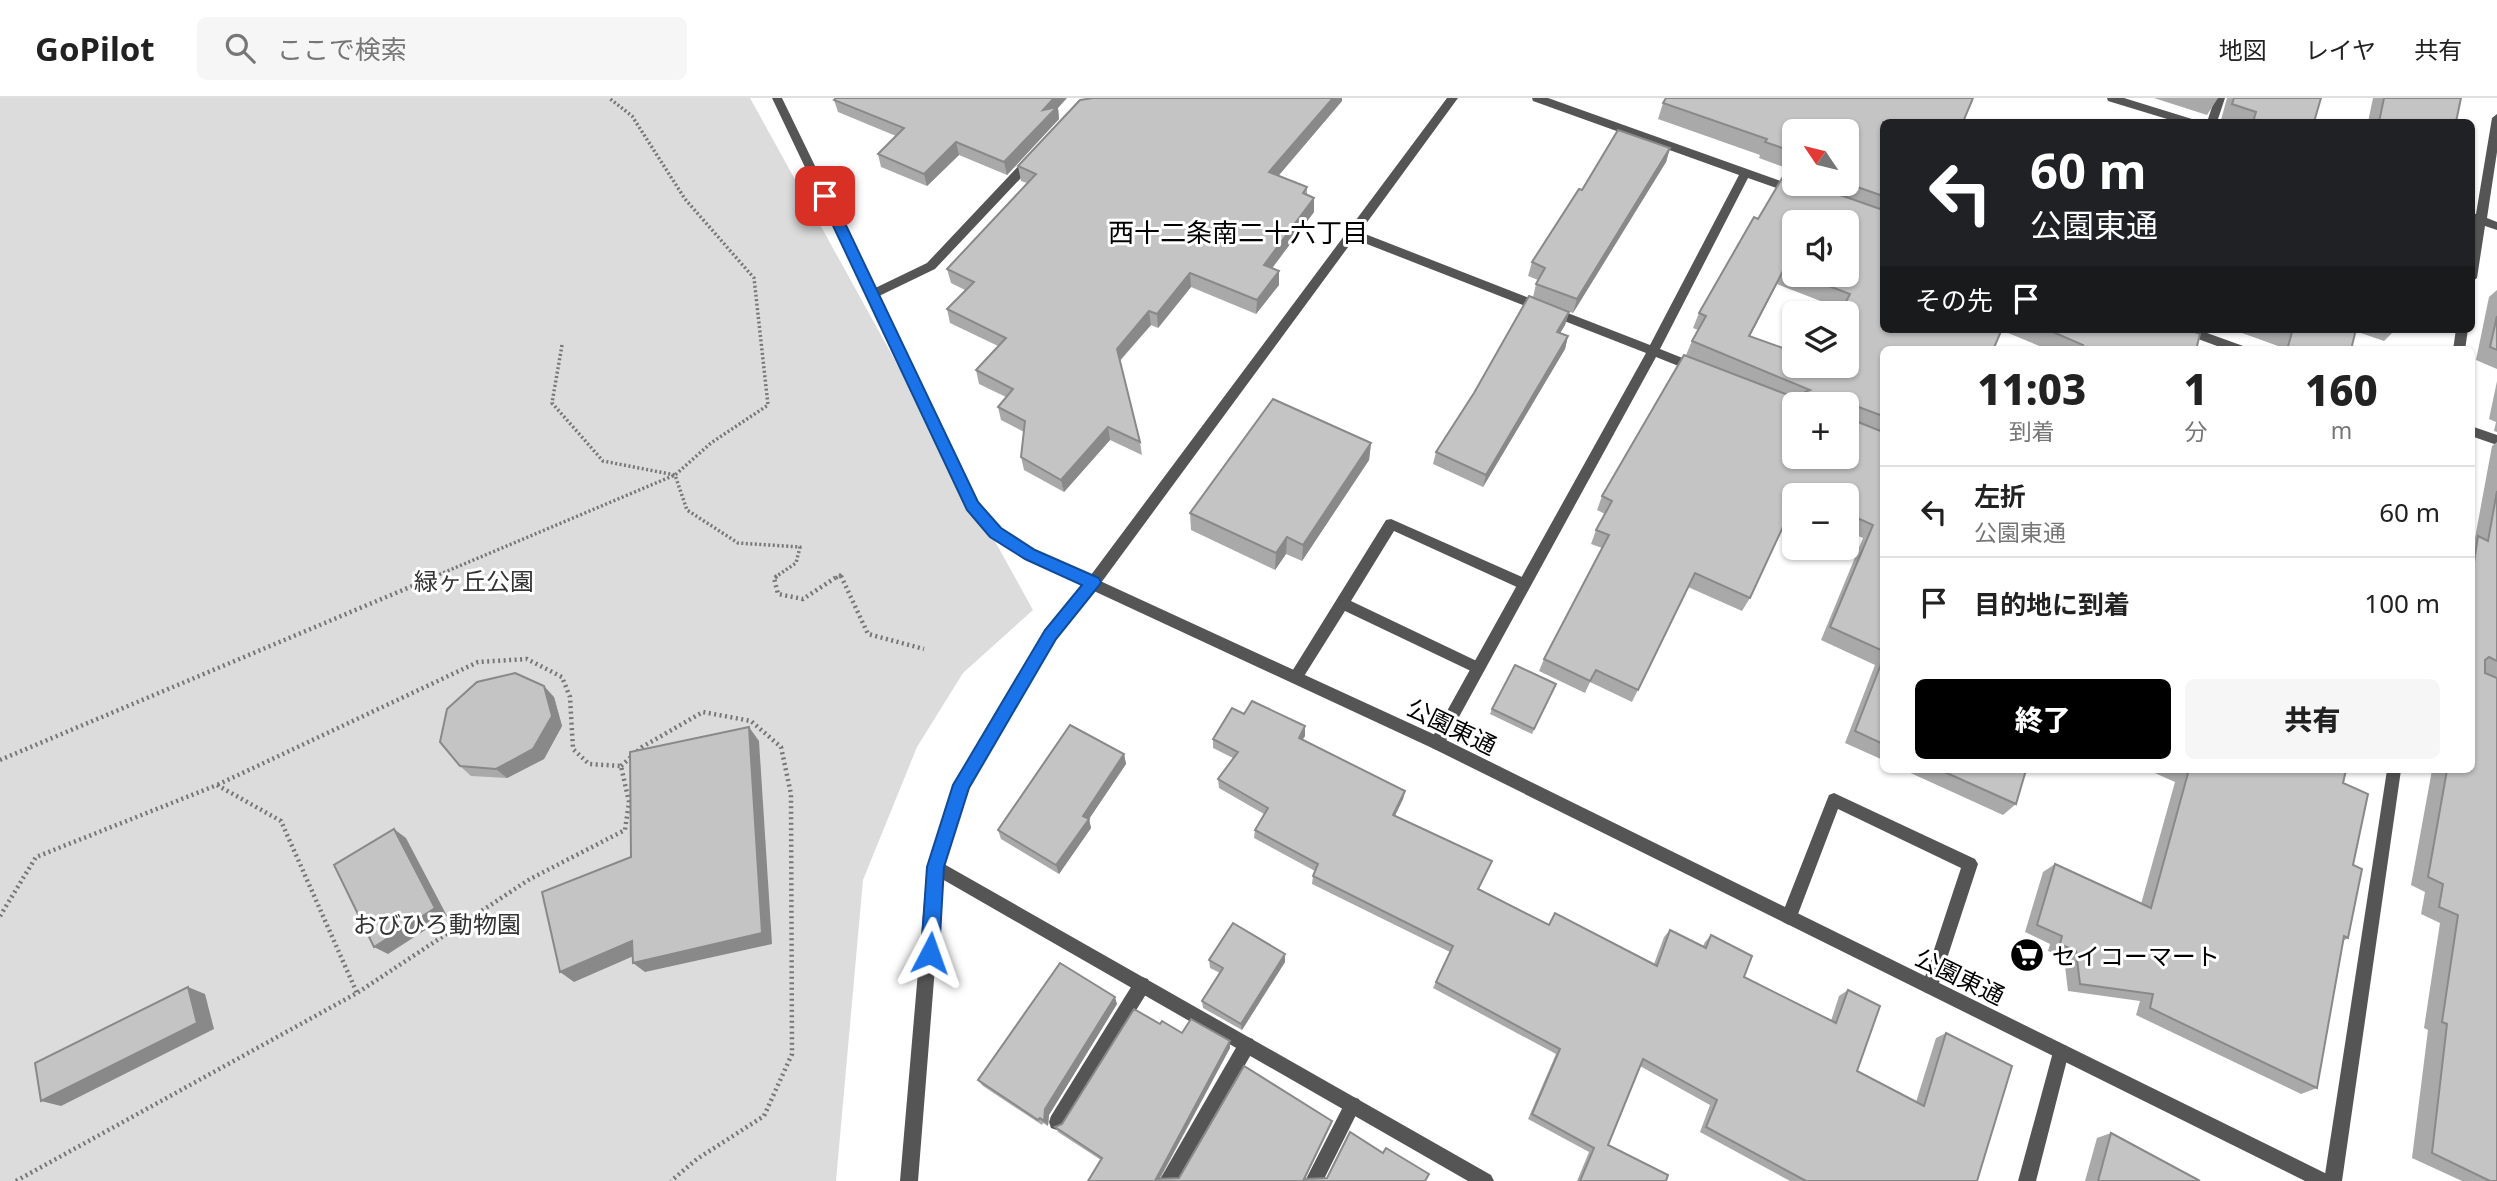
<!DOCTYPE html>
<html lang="ja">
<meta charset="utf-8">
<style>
body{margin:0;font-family:"Noto Sans","Noto Sans JP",sans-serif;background:#f6f6f6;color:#222;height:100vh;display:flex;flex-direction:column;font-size:26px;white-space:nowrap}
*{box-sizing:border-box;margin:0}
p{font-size:23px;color:#767676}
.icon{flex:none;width:38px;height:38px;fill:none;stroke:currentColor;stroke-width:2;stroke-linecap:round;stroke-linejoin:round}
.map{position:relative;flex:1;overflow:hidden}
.details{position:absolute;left:1880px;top:248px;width:595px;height:427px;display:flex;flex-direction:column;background:#fff;border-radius:10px;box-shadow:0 2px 5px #0004}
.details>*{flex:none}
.hud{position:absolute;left:1880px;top:21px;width:595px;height:214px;border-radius:10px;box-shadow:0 2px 5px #0004;background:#202124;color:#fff;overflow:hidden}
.needle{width:46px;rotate:305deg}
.buttons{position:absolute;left:1782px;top:21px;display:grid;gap:14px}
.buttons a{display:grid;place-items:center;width:77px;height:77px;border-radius:10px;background:#fff;box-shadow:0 2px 5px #0004;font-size:35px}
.pin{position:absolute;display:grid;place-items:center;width:60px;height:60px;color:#fff;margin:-30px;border-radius:14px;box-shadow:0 4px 10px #0006}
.me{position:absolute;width:77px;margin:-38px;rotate:4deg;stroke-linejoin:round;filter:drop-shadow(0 0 5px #0008)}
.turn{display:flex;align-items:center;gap:24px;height:147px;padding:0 35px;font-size:32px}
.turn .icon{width:91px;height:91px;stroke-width:2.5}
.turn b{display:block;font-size:49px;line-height:60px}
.then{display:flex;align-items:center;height:66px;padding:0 35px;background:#0003;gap:14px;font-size:26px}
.eta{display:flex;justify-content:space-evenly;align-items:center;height:119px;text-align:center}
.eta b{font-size:42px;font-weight:800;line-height:49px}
.cta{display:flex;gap:14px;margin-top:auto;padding:14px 35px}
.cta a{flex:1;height:80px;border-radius:10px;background:#000;color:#fff;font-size:28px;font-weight:800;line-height:80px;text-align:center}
.cta a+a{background:#f6f6f6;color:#222}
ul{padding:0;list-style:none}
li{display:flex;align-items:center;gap:21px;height:91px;padding:0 35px;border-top:2px solid #e0e0e0}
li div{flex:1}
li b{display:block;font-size:26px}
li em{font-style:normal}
header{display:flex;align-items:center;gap:42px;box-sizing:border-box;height:98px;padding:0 35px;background:#fff;border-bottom:2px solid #e0e0e0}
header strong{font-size:33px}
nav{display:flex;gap:38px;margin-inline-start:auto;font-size:24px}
.search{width:490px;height:63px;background:#f6f6f6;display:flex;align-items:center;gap:18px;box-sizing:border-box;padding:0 24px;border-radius:10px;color:#767676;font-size:26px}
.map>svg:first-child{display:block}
.green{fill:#dcdcdc}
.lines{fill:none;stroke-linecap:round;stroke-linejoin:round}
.path-far1{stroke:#777;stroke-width:3.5;stroke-dasharray:2 2.5;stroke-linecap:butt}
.path{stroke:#777;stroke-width:4.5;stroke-dasharray:2 3.5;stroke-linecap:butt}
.service{fill:#555;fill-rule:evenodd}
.minor{fill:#555;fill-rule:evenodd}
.tertiary{fill:#555;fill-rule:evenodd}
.wall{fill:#a9a9a9;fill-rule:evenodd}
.shaded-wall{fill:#898989}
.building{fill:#c4c4c4;stroke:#898989;stroke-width:2;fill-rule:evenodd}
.route{fill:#1a73e8;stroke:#114b97;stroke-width:2}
.labels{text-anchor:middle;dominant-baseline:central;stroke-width:6;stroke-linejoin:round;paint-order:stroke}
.park-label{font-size:24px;fill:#333;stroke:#fff}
.street-label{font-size:24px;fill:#000;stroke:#fff}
.poi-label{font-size:24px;fill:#000;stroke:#fff;text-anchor:start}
.neighbourhood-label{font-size:26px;fill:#000;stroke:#fff}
</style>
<header>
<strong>GoPilot</strong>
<div class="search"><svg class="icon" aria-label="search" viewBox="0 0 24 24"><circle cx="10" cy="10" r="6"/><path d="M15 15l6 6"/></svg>ここで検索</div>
<nav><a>地図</a><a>レイヤ</a><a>共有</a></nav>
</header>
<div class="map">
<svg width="2497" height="1083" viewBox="0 0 2497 1083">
<rect width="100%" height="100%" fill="#fff"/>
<!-- green -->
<path class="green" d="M0,0H750L1033,512L963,575L917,649L863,782L836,1083H0Z"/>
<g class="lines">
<!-- path-far1 -->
<g class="path-far1">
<path d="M562,247L552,305L603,363L675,377L687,412L738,445L800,449L796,465L774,480"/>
<path d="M431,480L675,377L711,345L768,307L754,180L685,101L632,18L609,0"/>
<path d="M836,480L840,477L841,480"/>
</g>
<!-- path -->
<g class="path">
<path d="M777,478L774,480L778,496L803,501L838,478"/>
<path d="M841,478L868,536L924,551"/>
<path d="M0,662L436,478"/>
<path d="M621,668L642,649L703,614L751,623L781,649L791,696L792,956L764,1018L697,1061L671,1083"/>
<path d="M0,818L36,759L217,687L281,723L357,895"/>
<path d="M16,1083L357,895L530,781L625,732L629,704L621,668L589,666L573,651L570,599L562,579L527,561L478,564L217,687"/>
</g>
<!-- service -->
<g class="service">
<path d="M2215,0H2225L2217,24H2207Z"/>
<path d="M1391,421L1529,482L1531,486L1529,490H1519L1394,433L1351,503L1483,566L1485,570L1483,574L1478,576L1473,574L1345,513L1301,583L1296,585L1291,583L1289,579L1291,575L1386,422Z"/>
<path d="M1834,695L1975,761L1978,766L1936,894L1930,896L1924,894L1922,888L1961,770L1838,711L1795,824L1789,827L1783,824L1781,819L1827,702L1829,697Z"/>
<path d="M1142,879L1148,881L1150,887L1148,893L1063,1030L1057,1032L1051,1030L1049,1024L1051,1018L1136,881Z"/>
<path d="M1247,939L1253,941L1255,947L1253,953L1178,1083H1159L1241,941Z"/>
<path d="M1353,999L1359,1001L1361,1007L1323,1083H1305L1347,1001Z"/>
</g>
<!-- minor -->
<g class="minor">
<path d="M1447,0H1458L1360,134L1650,247L1739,77L1533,3L1532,0H1548L1800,90L1802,93L1796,97L1748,80L1660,251L1700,267L1702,270L1700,273L1696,275L1656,259L1442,650L1437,652L1432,650L1430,645L1432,640L1646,255L1354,141L1098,489L1055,540L968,689L944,766L1491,1077L1494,1083H1468L942,781L918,1083H900L927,769L956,682L1045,532L1088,481Z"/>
<path d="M2107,0H2124L2192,21L2193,24H2177L2108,3Z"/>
<path d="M2497,16V54L2487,120L2497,124V132L2485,128L2477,180L2471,184V144L2474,124L2471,123V115L2476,116L2492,20Z"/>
<path d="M1032,57L1036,58V64L935,171L877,199H869L867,196L869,193L927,165L1028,58Z"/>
<path d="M2177,231H2196L2246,249L2248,252H2228L2179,234Z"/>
<path d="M2456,231H2468L2465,252H2453Z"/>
<path d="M2471,328L2497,337V347L2471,338Z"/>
<path d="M2387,672H2401L2342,1083H2324Z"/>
<path d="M2061,946L2067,948L2069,954L2036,1083H2018L2053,954L2055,948Z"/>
</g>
<!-- tertiary -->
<path class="tertiary" d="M772,0H782L978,403L1000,430L1035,453L1442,640L2329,1077L2332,1083H2305L1432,650L1025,461L990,438L966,407Z"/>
</g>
<!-- wall -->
<g class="wall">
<path d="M1093,0H1342V3L1278,78L1307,89V97L1314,100V114L1272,170L1279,187L1256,216L1191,189L1158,230L1151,227L1120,263L1140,344L1142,357L1110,342L1064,394L1024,372L1021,359L1024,334L1001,322L998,309L1006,299L979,286L976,272L998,248L950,225L947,211L965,192L951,185L947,171L1027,85L1021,83L1018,68Z"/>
<path d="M2154,0H2218L2207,17Z"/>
<path d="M2227,0H2321L2314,24H2229L2221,22Z"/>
<path d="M2373,0H2461L2456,24H2368Z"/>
<path d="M834,2L1058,10L1059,21L1007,77L959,57L927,88L881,69L878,56L896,38L838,14Z"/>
<path d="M1663,5L1883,24V231H2187L2196,252H2049L2001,232L1883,252V662L1845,645L1875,567L1821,542L1863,440L1846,433V397H1794V410L1792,409L1750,500L1742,513L1688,489L1632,604L1590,584L1585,595L1539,573L1544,561L1602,450L1591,446L1596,432L1605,416L1597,412L1602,398L1686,257L1692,243L1698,232L1693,230L1699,215L1786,78L1789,71L1759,60L1760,57L1658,21ZM1794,33L1846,86H1794ZM1794,124L1846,177H1794ZM1777,186L1841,211L1839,215H1846V268H1794L1750,238Z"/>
<path d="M1670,50L1666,64L1573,215L1533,199L1536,186L1538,182L1528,178L1532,164L1582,92Z"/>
<path d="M2497,192V271L2476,262L2489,199Z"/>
<path d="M1569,214L1565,227L1560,235L1568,238L1565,251L1483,389L1433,366L1436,354L1474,295Z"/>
<path d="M2231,231H2396L2384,243L2355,233L2351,252H2277L2278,248Z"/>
<path d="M2497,283V334L2494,333L2496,324L2489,321Z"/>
<path d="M2497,344V1083H2462L2412,1060L2428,932L2424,930L2440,825L2421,816L2425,794L2411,787L2432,672H2471V443L2475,440L2492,348Z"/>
<path d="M1371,345L1369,362L1302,463L1286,456L1275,472L1191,432L1190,415Z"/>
<path d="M1556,586L1532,636L1490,616L1492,611Z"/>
<path d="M554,599L562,628L544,661L507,680L471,678L460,668Z"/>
<path d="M1244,616L1305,628V638L1302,641L1405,693L1403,701L1395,718L1492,763L1478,791L1549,827L1555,815L1654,866L1664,839L1670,832L1703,848L1705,844L1711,837L1744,879L1831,923L1839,898L1848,892L1857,973L1916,1004L1936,940L1946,935L1977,1083H1790L1700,1034L1710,1007L1640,968L1608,1047L1666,1083H1577L1589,1054L1528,1021L1556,956L1433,890L1450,854L1312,786L1313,778L1315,773L1254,740L1255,732L1264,716L1219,690L1218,681L1233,660L1213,650V641Z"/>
<path d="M1124,656L1126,666L1089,721L1091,730L1059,776L1001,741L998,732Z"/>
<path d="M1904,672H2026L2016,706L2003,717Z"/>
<path d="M2148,672H2346L2343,685L2353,767L2348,840L2343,843L2317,990L2301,996L2136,917L2140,903L2068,893L2064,860L2048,853L2050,846L2025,834L2043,774L2055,766L2141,806L2175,684Z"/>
<path d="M1209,862L1285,864L1242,932L1203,910L1202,903L1220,875L1210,870Z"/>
<path d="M1117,906L1049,1017L1048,1028L1043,1025L1042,1027L983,988L978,982Z"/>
<path d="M1160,926L1182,935L1230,950L1160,1081L1179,1080L1332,1023L1305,1081L1425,1083H1088L1101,1062L1058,1034L1055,1029L1062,1026Z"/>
<path d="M2111,1035L2200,1083H2085L2097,1040Z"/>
</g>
<!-- shaded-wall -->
<g class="shaded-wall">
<path d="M1054,0H1067L1058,10L1059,21L1007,77L1004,64L1043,12Z"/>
<path d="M1333,0H1342V3L1269,89V74Z"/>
<path d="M956,44L959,57L927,88L924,76Z"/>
<path d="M1670,50L1666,64L1573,215L1577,201Z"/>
<path d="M1314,100V114L1264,181V167Z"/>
<path d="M1784,171L1777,186L1742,253L1749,238Z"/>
<path d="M1279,173V187L1256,216L1257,202Z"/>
<path d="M1190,175L1191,189L1158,230L1157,216Z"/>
<path d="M1149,213L1151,227L1118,264L1117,251Z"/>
<path d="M1569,214L1565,227L1553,247L1557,234Z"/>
<path d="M1568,238L1565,251L1483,389L1486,377Z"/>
<path d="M1108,329L1110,342L1064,394L1061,382Z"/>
<path d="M1371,345L1369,362L1302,463L1303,447Z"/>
<path d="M1287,439L1286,456L1275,472L1276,455Z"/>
<path d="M544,588L554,599L562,628L544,661L507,680L496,671Z"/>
<path d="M1305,628V638L1298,649L1299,640Z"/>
<path d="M749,629L759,643L772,846L645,874L633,865Z"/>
<path d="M1124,656L1126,666L1089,721L1091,730L1059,776L1056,767L1083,718Z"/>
<path d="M1405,693L1403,701L1391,725L1393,717Z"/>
<path d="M394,731L406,740L447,818L388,856L374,849Z"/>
<path d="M632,843L645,853L574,884L560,874Z"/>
<path d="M1285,856V864L1242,932L1241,926Z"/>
<path d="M188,889L205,896L214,931L61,1008L41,1003Z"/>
<path d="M1115,899L1117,906L1049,1017L1048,1028L1044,1023L1045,1011Z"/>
<path d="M1230,943V950L1158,1083L1156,1081Z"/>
</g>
<!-- building -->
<g class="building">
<path d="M836,0H1054L1043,12L1057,9L1004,64L956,44L924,76L878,56L904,30L834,2Z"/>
<path d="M1093,0H1333L1269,74L1307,89L1303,95L1314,100L1264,167L1279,173L1257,202L1190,175L1157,216L1149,213L1117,251L1140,344L1108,329L1061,382L1021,359L1025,323L998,309L1013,291L976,272L1006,240L947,211L974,184L947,171L1036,76L1018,68L1080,2Z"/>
<path d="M1666,0H1973L1963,24H1883V98L1846,85V33H1794V54L1765,44L1767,41L1663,5Z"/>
<path d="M2234,0H2321L2314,24H2253L2256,14L2232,6Z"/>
<path d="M2384,0H2461L2456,24H2379Z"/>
<path d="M1618,32L1670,50L1577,201L1536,186L1545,170L1532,164L1579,91L1582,92Z"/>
<path d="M1784,77L1794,80V86H1809L1883,112V231H2002L1993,252H1883V318L1856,308L1852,310L1853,322L1883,334V553L1830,529L1873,427L1846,415V397H1805L1799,394L1797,397H1794V405L1750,500L1695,475L1638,592L1596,572L1590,583L1544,561L1609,437L1596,432L1612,403L1602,398L1684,257L1801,302L1804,301L1805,294L1810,292L1692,243L1706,218L1699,215L1754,119L1758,121ZM1794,124H1846V177H1800L1850,196L1840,215H1846V268H1794V254L1749,238L1784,171L1794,174ZM1794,306H1846V359H1794Z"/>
<path d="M1529,198L1569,214L1557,234L1568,238L1486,377L1436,354L1474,295Z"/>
<path d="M2497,218V252L2490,249Z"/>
<path d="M2046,231H2187L2200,236L2196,252H2081L2083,247Z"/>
<path d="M2285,231H2356L2351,252H2287L2292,234Z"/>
<path d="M1273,301L1371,345L1303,447L1287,439L1276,455L1190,415Z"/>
<path d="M2497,393V563L2489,559L2485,562V575L2497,580V1083H2490L2432,1055L2447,926L2442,924L2458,817L2439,809L2443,786L2428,779L2447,672H2471V470L2473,471L2478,438L2488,443Z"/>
<path d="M1883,561V646L1855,633Z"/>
<path d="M1515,567L1556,586L1534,631L1492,611Z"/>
<path d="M515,575L544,588L552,618L533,651L496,671L460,668L440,644L447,611L477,584Z"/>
<path d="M1252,603L1305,628L1299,640L1405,693L1393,717L1492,763L1478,791L1549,827L1555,815L1657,868L1670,832L1706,850L1711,837L1752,858L1744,879L1836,925L1848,892L1880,908L1857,973L1924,1008L1946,935L2012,968L1977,1083H1806L1706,1029L1717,1002L1643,961L1608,1047L1668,1077L1666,1083H1580L1594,1050L1532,1016L1560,951L1436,884L1453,848L1313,778L1318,766L1255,732L1268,710L1218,681L1238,654L1213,641L1232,610L1244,616Z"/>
<path d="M1070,627L1124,656L1083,718L1089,721L1056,767L998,732Z"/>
<path d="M749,629L762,835L633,865L632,843L560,874L542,794L631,759L630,654Z"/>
<path d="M1940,672H2026L2016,706Z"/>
<path d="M2181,672H2346L2343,685L2368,696L2353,767L2362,771L2348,840L2344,838L2317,990L2150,910L2153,896L2080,886L2076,853L2060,846L2062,838L2037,827L2055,766L2151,810L2188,675Z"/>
<path d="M394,731L435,810L374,849L334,767Z"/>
<path d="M1233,825L1285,856L1241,926L1202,903L1223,870L1209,862Z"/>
<path d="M1060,865L1115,899L1045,1011L1044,1023L1040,1020L1038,1022L978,982Z"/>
<path d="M188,889L197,925L41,1003L35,965Z"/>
<path d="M1134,911L1160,926L1162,923L1182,935L1191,921L1230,943L1156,1081L1179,1080L1244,968L1332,1023L1304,1081L1327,1080L1350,1034L1383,1055L1386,1050L1429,1076L1425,1083H1088L1102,1060L1055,1029L1062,1026Z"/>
<path d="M2111,1035L2200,1083H2098Z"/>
</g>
<!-- route -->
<path class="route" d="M825,93L832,98L978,404L1001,430L1035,452L1099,480L1101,485L1056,541L969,690L944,769L939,855L936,861L930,864L924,861L921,855L927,769L953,687L1045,532L1082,487L1025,461L990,439L967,412L819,98Z"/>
<!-- icons -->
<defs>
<g id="supermarket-disc" transform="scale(1.75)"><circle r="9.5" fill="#000" stroke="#fff"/><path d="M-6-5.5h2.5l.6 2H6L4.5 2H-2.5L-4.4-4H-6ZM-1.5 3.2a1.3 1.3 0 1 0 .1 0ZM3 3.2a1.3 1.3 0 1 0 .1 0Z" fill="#fff"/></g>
</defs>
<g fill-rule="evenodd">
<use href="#supermarket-disc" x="2027" y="857"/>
</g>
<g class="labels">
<!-- park labels -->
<g class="park-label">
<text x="474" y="482">緑ヶ丘公園</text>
<text x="437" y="825">おびひろ動物園</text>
</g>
<!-- street labels -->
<g class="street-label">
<text transform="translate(1452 628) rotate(26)">公園東通</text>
<text transform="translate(1960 878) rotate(26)">公園東通</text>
</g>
<!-- poi labels -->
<g class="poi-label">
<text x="2052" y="857">セイコーマート</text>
</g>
<!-- neighbourhood labels -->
<g class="neighbourhood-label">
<text x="1238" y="134">西十二条南二十六丁目</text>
</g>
</g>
</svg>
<div class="buttons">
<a><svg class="needle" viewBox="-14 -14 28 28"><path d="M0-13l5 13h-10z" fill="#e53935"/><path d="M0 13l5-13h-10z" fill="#767676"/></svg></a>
<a><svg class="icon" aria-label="sound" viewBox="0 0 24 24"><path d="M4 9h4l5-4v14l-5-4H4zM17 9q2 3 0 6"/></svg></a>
<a><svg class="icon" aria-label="layers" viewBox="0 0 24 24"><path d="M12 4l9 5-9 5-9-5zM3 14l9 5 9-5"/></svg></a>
<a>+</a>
<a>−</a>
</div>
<div class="pin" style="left:825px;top:98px;background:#d93025"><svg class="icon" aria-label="arrive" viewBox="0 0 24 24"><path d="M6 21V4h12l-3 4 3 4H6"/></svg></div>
<svg class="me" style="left:930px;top:855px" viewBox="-20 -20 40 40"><path d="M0-17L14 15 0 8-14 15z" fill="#1a73e8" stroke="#fff" stroke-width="4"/></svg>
<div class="hud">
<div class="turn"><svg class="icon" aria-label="left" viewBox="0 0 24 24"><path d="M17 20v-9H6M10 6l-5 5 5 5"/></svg><div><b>60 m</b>公園東通</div></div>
<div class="then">その先<svg class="icon" aria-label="arrive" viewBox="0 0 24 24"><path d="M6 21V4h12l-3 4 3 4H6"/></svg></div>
</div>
<section class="details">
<div class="eta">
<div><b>11:03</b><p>到着</p></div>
<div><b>1</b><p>分</p></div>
<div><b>160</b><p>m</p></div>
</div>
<ul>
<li><svg class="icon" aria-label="left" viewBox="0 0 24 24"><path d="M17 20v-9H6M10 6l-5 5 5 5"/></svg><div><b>左折</b><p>公園東通</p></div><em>60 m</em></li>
<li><svg class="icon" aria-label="arrive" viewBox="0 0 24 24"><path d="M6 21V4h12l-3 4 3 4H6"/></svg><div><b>目的地に到着</b></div><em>100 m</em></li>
</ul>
<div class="cta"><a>終了</a><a>共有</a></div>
</section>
</div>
